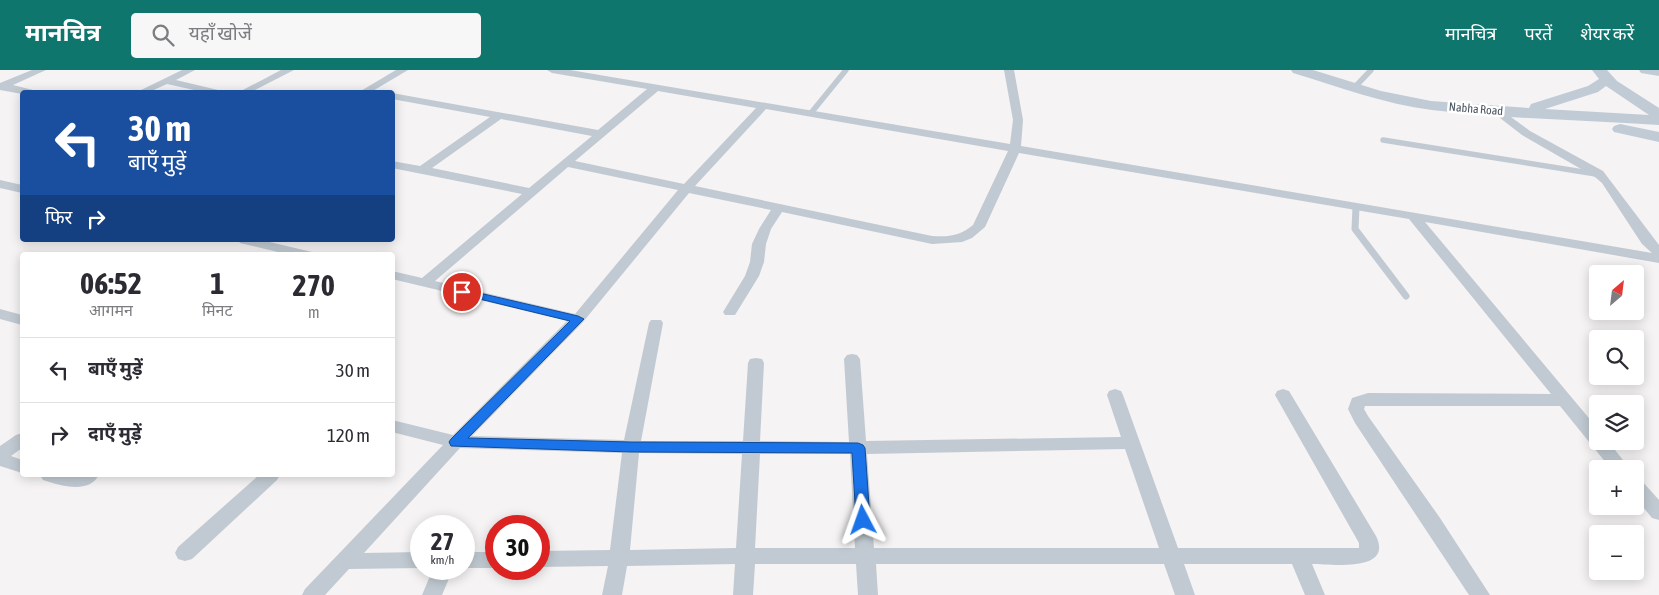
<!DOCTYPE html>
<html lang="hi">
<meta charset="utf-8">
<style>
body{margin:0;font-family:"Asap Condensed","Noto Sans Devanagari",sans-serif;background:#f7f7f7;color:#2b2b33;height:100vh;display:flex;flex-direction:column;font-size:19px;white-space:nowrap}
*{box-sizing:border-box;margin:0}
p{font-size:16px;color:#7c7c81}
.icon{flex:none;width:28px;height:28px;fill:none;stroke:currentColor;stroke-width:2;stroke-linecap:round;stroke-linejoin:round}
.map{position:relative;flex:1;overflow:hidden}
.sheet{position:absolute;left:20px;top:182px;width:375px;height:225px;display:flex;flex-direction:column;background:#fff;border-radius:5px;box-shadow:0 2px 12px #0003}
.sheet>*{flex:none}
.guide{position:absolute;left:20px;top:20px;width:375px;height:152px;border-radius:5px;box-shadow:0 2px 12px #0003;background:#1a4fa0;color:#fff;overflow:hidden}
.needle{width:32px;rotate:28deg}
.tools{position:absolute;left:1589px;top:195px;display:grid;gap:10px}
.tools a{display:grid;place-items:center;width:55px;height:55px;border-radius:5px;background:#fff;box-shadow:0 2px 12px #0003;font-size:25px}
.speed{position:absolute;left:410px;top:445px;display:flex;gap:10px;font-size:25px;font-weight:700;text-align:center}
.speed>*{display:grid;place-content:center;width:65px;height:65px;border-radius:50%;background:#fff;box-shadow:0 2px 12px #0003;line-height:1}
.speed small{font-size:12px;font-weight:400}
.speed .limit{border:8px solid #d22;background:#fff;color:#111}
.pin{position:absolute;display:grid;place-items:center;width:42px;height:42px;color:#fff;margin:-21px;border:2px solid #fff;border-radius:50%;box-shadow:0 1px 5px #0007}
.me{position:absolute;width:55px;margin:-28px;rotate:356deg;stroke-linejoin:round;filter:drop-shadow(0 0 4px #0008)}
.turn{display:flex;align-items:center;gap:18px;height:105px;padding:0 25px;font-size:22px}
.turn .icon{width:65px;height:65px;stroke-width:2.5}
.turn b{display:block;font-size:35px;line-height:42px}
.then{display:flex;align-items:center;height:48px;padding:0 25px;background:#0003;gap:10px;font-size:19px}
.eta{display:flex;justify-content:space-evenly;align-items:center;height:85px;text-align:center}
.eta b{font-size:30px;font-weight:700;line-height:35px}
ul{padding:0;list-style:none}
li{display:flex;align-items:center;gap:15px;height:65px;padding:0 25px;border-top:1px solid #e1e1e2}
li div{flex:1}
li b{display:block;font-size:19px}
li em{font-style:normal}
header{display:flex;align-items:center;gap:30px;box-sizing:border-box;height:70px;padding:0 25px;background:#0f766e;color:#fff}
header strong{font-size:24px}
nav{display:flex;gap:28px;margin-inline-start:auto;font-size:18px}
.search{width:350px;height:45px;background:#f7f7f7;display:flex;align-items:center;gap:12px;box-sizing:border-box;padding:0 18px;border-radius:5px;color:#7c7c81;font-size:19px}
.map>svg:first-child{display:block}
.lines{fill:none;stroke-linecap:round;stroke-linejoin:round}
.lane-far1{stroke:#c1cad2;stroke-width:5.5}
.lane{stroke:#c1cad2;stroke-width:7}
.street{fill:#c1cad2;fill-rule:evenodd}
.secondary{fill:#c1cbd6;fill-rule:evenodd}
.route{fill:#1a73e8;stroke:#114b97}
.labels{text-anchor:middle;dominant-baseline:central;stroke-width:5;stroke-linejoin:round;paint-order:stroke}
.far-street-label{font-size:12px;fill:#4a5661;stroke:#fff}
</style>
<header>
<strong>मानचित्र</strong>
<div class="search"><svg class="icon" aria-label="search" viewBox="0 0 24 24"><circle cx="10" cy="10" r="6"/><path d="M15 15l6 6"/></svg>यहाँ खोजें</div>
<nav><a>मानचित्र</a><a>परतें</a><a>शेयर करें</a></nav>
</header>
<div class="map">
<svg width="1659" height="525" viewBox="0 0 1659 525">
<rect width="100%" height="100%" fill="#f5f3f3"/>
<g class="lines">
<!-- lane-far1 -->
<g class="lane-far1">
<path d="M1354,18L1371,0"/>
<path d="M811,43L846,0"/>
<path d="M1383,70L1596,104"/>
</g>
<!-- lane -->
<path class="lane" d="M1356,137L1355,159L1406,226"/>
<!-- street -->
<g class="street">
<path d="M32,0H46L13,15L33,20L34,22L22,24L0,20V13Z"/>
<path d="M182,0H195L176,10L218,20L219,22H203L167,14L149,22H137Z"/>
<path d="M281,0H294L251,22H239Z"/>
<path d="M396,0H408L371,22H359Z"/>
<path d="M547,0H570L1010,74L1013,50L1004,0H1014L1023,50L1021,76L1652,183L1642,174L1602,113L1595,107L1522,65L1491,41L1496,38L1500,39L1530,61L1603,101L1659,175V193L1425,152L1598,359V371H1608L1630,399H1611L1560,336H1365L1364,339L1368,346L1440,448L1490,525H1469L1355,353L1348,339L1352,328L1368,323L1551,324L1409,149L1019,83L985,157L972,168L962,172L932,174L782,142L771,159L766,174L764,192L759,206L735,245H725L723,242L745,206L750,192L752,174L759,159L771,140L689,123L583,252L472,366L624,370L649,253L651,250H661L663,253L641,371H743L748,293L750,289L756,288L762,289L764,293L760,371L849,372L844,289L847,285L852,284L857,285L860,289L866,371L1121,367L1107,325L1109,321L1115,319L1121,321L1123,325L1178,478H1359V473L1275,325L1277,321L1283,319L1289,321L1376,466C1394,503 1330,494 1312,494L1325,525H1305L1292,494H1184L1195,525H1175L1164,494H876L878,525H858L856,494H755L753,525H733L735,494L627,496L622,525H602L608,496L539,497V481L610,480L622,383L460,378L364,483L421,482V498L349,499L325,525H302L305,519L443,375L392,362V350L453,365L567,251L392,209V201L422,208L522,124L392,98V91L420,96L490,47L392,29V23L598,60L647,19L552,3ZM658,21L756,38L684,114L575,91ZM766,39L1008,81L973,155C960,166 949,167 932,166L695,116ZM501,49L592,66L529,118L432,98ZM568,97L678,120L575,244L435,211ZM1125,379L1159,478H874L867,384ZM639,383L742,384L736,478L630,480ZM760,384H850L855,478H755Z"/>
<path d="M0,110L22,115V123L0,118Z"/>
<path d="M238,170H261L312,182L314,185H290L240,173Z"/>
<path d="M0,239L22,245V255L0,249Z"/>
<path d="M22,363V378L11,386L22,390V403L0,396V376L16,365Z"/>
<path d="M40,405H99C88,425 59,415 43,410Z"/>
<path d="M259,405H280L277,410L192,489L185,491L178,489L175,483L178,477Z"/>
<path d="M1635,408L1641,410L1659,430V450L1652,448L1635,427Z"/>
<rect x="464" y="482" width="32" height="16"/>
<path d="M433,499H453L442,525H422Z"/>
</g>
<!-- secondary -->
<g class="secondary">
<path d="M1291,0H1313L1381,21L1431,31L1529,38L1531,34L1588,16L1599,9L1592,0H1607L1617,11L1659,38V55C1584,50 1507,49 1432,40C1384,34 1339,17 1293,3ZM1606,16L1649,45L1545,39L1598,22Z"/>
<path d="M1639,0H1659V6L1641,3Z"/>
<path d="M1620,54L1659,62V72L1614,62L1612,59L1614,56Z"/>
</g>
</g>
<!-- route -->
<path class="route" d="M462,219L578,246L584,249L468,368L631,372L858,373L863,375L865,378L870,450L868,454L863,456L858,454L856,450L852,383L631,382L451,376L449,372L451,369L570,251L459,224L457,222L459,220Z"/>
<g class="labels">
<!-- far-street labels -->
<g class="far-street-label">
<text transform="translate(1476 39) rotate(5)">Nabha Road</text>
</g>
</g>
</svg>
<div class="tools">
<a><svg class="needle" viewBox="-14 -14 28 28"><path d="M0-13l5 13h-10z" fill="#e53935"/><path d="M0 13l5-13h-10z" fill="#7c7c81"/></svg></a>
<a><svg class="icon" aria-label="search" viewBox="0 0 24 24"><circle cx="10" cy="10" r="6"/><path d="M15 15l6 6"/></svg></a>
<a><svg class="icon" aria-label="layers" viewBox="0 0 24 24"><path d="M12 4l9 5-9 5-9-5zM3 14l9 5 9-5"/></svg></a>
<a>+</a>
<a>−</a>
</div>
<div class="speed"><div>27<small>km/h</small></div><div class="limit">30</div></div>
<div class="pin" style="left:462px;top:222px;background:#d93025"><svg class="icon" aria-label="arrive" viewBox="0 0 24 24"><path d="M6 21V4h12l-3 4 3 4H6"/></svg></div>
<svg class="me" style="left:863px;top:450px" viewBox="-20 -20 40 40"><path d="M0-17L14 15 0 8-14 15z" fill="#1a73e8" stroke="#fff" stroke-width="4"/></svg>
<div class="guide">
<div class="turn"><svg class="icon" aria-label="left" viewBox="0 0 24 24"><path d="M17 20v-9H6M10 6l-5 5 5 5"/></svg><div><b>30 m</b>बाएँ मुड़ें</div></div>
<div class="then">फिर<svg class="icon" aria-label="right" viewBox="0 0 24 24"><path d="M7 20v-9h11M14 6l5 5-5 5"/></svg></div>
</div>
<section class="sheet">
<div class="eta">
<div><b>06:52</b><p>आगमन</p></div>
<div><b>1</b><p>मिनट</p></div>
<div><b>270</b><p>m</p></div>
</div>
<ul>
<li><svg class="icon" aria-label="left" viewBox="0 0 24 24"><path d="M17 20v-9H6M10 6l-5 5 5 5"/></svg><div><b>बाएँ मुड़ें</b></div><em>30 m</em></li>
<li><svg class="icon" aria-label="right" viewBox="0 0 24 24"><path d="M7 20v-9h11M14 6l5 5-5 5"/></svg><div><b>दाएँ मुड़ें</b></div><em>120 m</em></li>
</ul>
</section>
</div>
